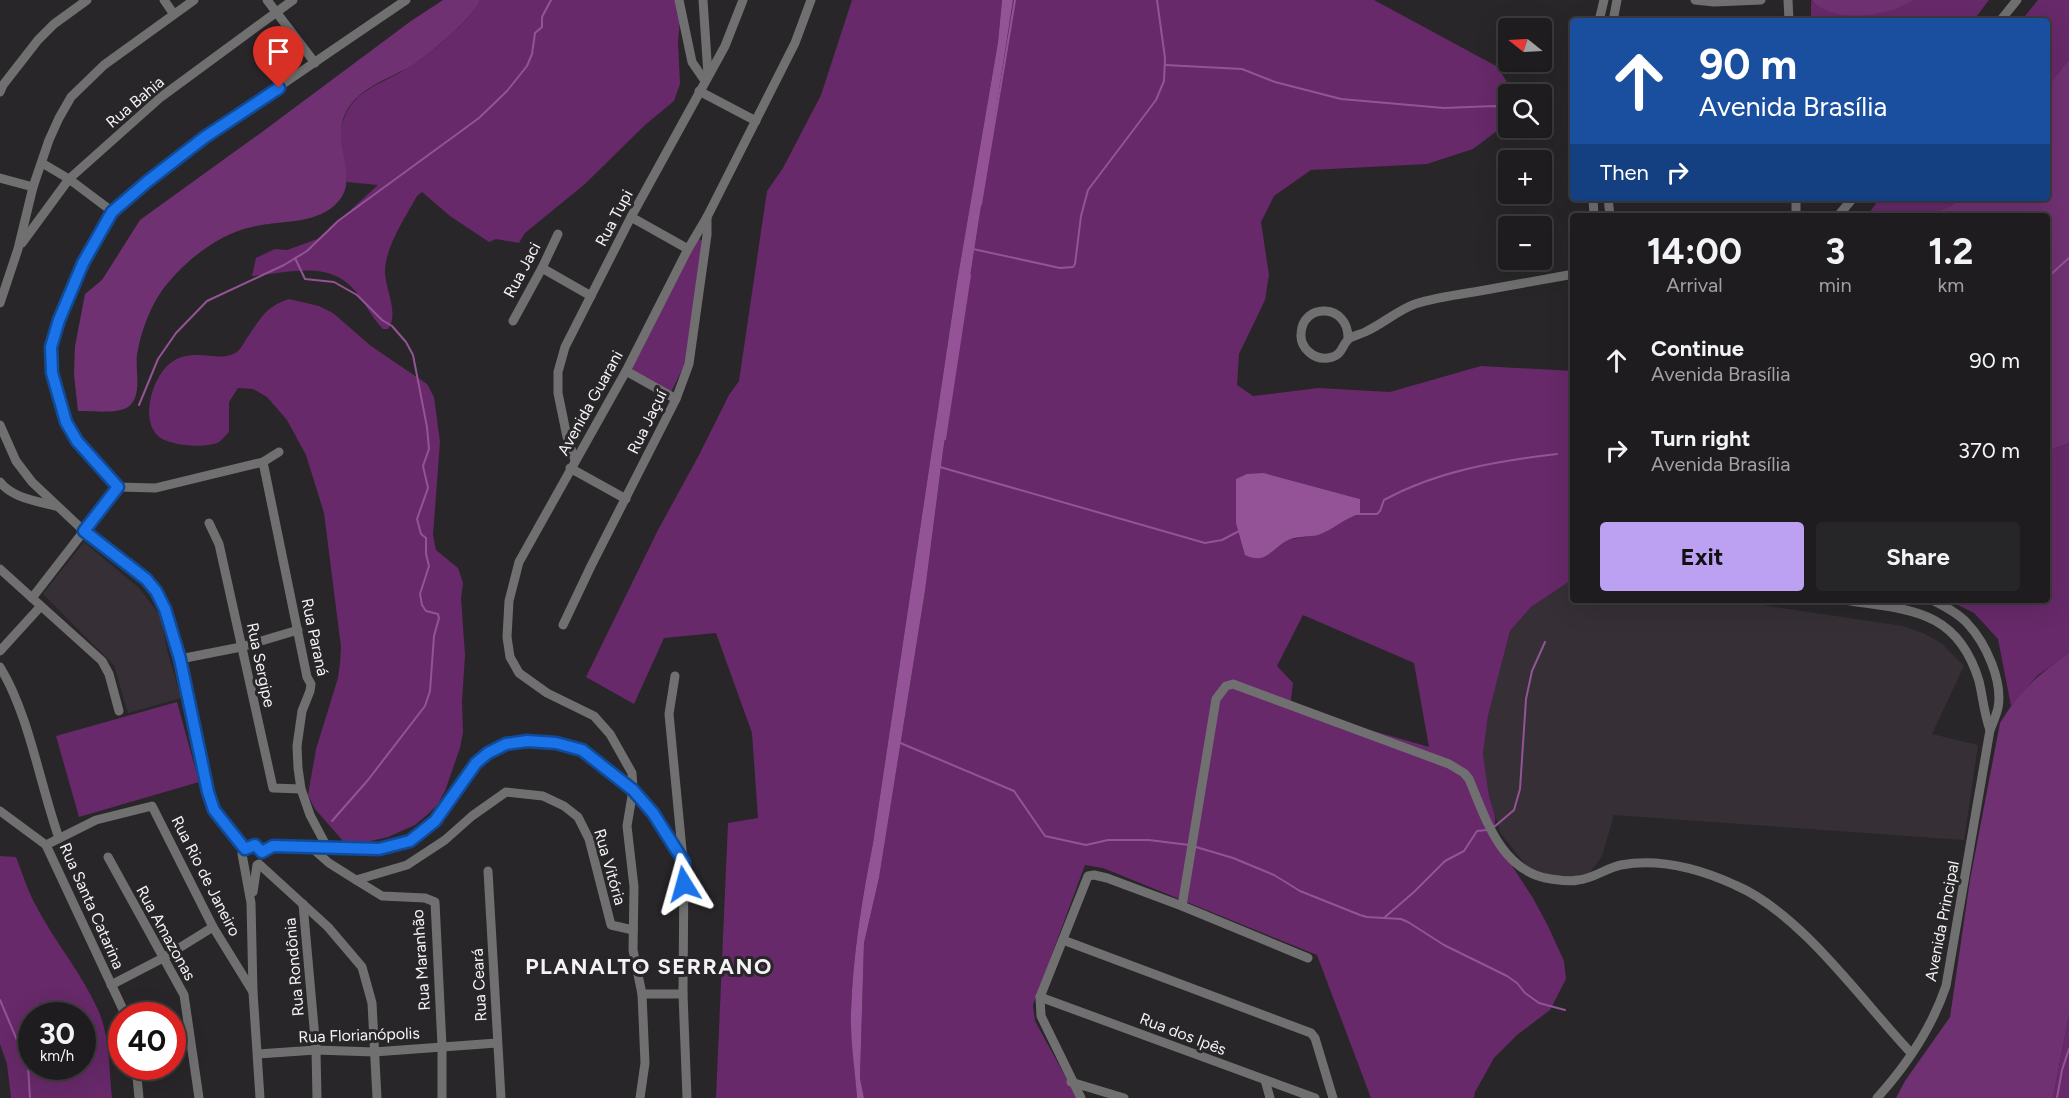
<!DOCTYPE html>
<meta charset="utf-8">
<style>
body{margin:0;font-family:Figtree,sans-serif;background:#262527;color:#f1f3f6;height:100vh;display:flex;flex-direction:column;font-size:22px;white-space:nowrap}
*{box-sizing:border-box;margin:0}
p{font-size:20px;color:#a1a1a4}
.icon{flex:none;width:33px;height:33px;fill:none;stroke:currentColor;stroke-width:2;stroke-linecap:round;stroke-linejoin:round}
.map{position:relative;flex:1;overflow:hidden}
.details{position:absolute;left:1570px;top:213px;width:480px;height:390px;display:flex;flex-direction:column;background:#1e1c1e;border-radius:6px;box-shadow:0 6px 24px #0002,0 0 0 2px #3c3a3c}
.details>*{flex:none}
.hud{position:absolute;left:1570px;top:18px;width:480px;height:183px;border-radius:6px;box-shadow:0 6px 24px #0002,0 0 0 2px #3c3a3c;background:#1a4fa0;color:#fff;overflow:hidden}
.needle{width:39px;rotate:288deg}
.fabs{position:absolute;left:1498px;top:18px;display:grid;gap:12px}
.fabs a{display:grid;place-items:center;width:54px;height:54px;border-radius:6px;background:#1e1c1e;box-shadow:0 6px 24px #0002,0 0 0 2px #3c3a3c;font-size:30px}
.speed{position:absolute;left:18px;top:1002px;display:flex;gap:12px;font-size:30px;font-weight:700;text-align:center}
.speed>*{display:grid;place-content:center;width:78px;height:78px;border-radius:50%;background:#1e1c1e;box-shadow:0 6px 24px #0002,0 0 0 2px #3c3a3c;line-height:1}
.speed small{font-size:15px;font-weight:400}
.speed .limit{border:9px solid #d22;background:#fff;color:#111}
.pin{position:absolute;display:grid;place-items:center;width:51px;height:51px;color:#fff;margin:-62px -26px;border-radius:50% 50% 50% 0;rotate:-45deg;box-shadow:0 0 6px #0007}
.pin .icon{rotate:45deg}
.me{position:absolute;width:66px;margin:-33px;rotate:352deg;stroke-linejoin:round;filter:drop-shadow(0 0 4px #0008)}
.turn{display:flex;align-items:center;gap:21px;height:126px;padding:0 30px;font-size:27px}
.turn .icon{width:78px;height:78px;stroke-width:2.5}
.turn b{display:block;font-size:42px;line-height:51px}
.then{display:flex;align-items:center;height:57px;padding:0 30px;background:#0003;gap:12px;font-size:22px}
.eta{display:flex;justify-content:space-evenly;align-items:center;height:102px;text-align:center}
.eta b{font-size:36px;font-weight:700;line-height:42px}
.primary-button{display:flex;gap:12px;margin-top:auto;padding:12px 30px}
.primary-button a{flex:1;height:69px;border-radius:6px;background:#bca0f2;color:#111;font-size:24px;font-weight:700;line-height:69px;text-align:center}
.primary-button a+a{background:#262527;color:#f1f3f6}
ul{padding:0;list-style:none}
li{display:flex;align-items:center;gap:18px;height:90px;padding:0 30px}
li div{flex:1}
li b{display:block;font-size:22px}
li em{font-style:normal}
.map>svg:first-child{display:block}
.built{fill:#363036}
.green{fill:#672969;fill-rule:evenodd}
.forest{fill:#703172}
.water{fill:#945396}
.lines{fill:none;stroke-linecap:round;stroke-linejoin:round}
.stream{stroke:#945396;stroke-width:2}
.minor{stroke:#717071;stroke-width:9}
.route-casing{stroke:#114b97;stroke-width:15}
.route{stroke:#1a73e8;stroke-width:10}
.labels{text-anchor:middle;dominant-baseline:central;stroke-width:6;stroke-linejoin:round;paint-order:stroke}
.street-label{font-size:16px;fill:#f4f3f4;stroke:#282628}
.district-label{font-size:22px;font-weight:bold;letter-spacing:1.5px;fill:#f4f3f4;stroke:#282628}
</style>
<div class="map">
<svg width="2069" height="1098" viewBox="0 0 2069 1098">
<rect width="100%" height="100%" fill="#282628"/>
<!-- built -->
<g class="built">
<path d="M84,542L139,588L161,617L167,650L181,698L128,713L114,665L43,594Z"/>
<path d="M1573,579L1574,600H1744L1768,606L1903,626L1923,633L1941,643L1964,666L1932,734L1978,745L1964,840L1614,815L1602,856L1590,872L1585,876L1562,878L1530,870L1501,834L1489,796L1483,754L1488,716L1510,631L1531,607Z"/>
</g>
<!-- green -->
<g class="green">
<path d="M480,0H682L678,42L680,84L674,101L645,125L585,184L525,233L519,243L496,239L489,242L450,216L422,192L417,196C405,218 387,244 385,269C384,287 400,314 388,329H383C371,317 367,305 356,292C330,259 289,273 252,276L256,258L275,249L287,250L320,238L378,185L347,182C346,170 338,142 340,132C349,88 379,87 411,66C427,56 474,18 480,0Z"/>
<path d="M852,0H1002L998,42L957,282L873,843C862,898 853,954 851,1011C851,1040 855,1069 857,1098H716L728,823L758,818L752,733L716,633L664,638L634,704L586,677L658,530L699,455L729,395L739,381L767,191L783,168L821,95Z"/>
<path d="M1013,0H1374L1498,67L1512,91V94H1509V122L1473,149L1427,164L1311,170L1274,196L1261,222L1269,275L1265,300L1239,354L1237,385L1253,396L1318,388L1390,392L1481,366L1573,371V579L1531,607L1510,631L1488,716L1483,754L1489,796L1495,816V831L1499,846L1533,898L1548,926L1564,961L1566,979L1550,1010L1517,1035L1494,1058L1475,1092L1474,1098H1371L1317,955L1103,868L1085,865L1033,1005L1035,1021L1077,1098H864L860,1078L864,943L879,878L925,591L943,451ZM1264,473L1360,499L1359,514L1349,517L1320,534L1287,540ZM1303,615L1414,663L1429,747L1290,707L1293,683L1277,666Z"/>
<path d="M1914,0H1989L1973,21H1811V1C1816,4 1821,9 1827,11C1853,19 1891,15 1914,0Z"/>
<path d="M2038,0H2069V59L2048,86V21H2021Z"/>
<path d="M1880,198H1966L1929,216H1867Z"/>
<path d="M698,239L702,240L687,360L671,392L630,370Z"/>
<path d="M289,299L319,306L333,313L371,346L427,384L434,397L440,442L433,535L436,550L458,568L463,583L461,598L465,655L462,702L463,732L460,748L445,791L438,804L427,815L415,825L388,837L358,844L343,841L315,809L308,795L316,749L338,678L340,663L341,647L324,513L306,455L287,420L267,397L253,389L238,388L229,402V432C226,435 222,440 219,442C206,449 167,446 157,435C141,418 152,382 166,367C191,342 221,367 239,350C242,347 245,341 247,338C260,319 266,306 289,299Z"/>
<path d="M2069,443V653L2037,676L2011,706L1998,639L1974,613L1948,600H2048V451Z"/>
<path d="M177,702L199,782L79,817L56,736Z"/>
<path d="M0,856L16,857C22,872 27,889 35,904C54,941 82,973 99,1012C110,1038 109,1070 112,1098H11L7,1064L0,1044ZM32,1016H82V1066H32Z"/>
<path d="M2069,1015V1098H2053Z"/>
</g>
<!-- forest -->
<g class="forest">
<path d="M443,0H480C475,17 424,59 408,68C387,79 358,89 346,112C328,146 367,183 330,209C306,225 279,220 252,227C217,234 181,264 161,292C149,309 140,335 137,355C135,371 143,396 128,407C118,414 91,411 78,411L74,375L75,346L85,294L102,280L140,220L262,132L411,21Z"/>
<path d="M1811,0H1914C1892,15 1852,20 1827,11C1821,9 1815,4 1811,0Z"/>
<path d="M2069,59V443L2048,451V216H1929L1966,198H2048V86Z"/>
<path d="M2069,653V1015L2053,1098H1896L1905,1081L1950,1017L1970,880L2000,723C2020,690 2038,675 2069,653Z"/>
</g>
<!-- water -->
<g class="water">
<path d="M1002,0H1013L943,451L925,591L879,878L864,943L860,1078L864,1098H857C855,1069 850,1040 851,1011C853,954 862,899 873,843L957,282L998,42Z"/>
<path d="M1264,473L1360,499V514C1344,518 1333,530 1318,535C1308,537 1295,536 1286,541C1271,550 1265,565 1245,555L1236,523V479L1247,474Z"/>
</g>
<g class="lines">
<!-- stream -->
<g class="stream">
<path d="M1165,65L1242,69L1275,82L1341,99L1444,108L1494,106L1509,110"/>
<path d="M981,204L1015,0"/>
<path d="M973,249L1060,268L1073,267L1075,264L1081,216L1088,190L1156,100L1164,81L1165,58L1157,0"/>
<path d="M295,258L305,279L334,282L357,295L382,320L392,326L406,342L413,355L427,427L429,449L423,466L428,488L417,519L421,534L426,538V554L429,566L420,594L422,605L426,611L438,614L439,618L434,636L430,691L425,706L368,780L332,821"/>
<path d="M2048,277L2069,258"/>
<path d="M139,405L158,359L176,333L207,301L284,265L307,251L338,221L479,118L507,91L527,66L532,54L535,33L542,27V17L551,0"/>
<path d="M945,439L970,275"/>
<path d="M940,467L1205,543L1222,540L1241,530"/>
<path d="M1358,514H1377L1380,511L1384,500C1437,471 1497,461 1557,454"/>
<path d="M898,742L1014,791L1045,836L1086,845L1108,840H1149L1189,845"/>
<path d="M1494,827L1514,810L1520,789L1526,699L1532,671L1545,642"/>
<path d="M1196,847L1233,858L1274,875L1300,891L1360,915L1367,917L1401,919L1408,922L1444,945L1507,976L1517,983L1525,993L1539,1003L1565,1010"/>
<path d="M1385,917L1414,892L1445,861L1464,851L1477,831L1487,830"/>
<path d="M0,1000L28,1066L30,1098"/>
<path d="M2057,1098L2062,1070L2069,1049"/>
</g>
<!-- minor -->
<g class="minor">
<path d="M164,0L173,13"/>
<path d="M267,0L315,63"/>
<path d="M679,0L692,62L705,81"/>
<path d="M703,0L708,75"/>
<path d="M1695,0L1714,2L1761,0"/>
<path d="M1788,0L1789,21"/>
<path d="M1599,21L1604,0"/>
<path d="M1613,21L1617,0"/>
<path d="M2000,21L2017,0"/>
<path d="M699,91L756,121"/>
<path d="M0,92L3,85L38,40L54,24L87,0"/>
<path d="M42,163L69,179L113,212"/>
<path d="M0,178L33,187"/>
<path d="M1593,198L1594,216"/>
<path d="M1608,198L1610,216"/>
<path d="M1796,198V216"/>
<path d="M1838,216L1853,198"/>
<path d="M631,217L688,249"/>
<path d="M22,243L69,179L161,97L293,0"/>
<path d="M542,268L591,296"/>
<path d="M0,303L18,249L33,187L49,140L59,118L71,97L104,65L194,0"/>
<path d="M513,321L542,268L558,234"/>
<path d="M1348,339C1349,303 1302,302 1301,334C1300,348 1314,360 1328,358C1344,356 1341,344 1350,338C1355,335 1362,334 1367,331C1384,323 1398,310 1415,304C1434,298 1455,295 1474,292C1507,286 1540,280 1574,274"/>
<path d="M626,371L676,399"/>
<path d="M0,425L16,461L32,482L84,531L146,579L156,591L165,609L180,659L208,793L214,810L245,849"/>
<path d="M279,452L263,462L155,488L118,487L77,441L66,422L52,373L51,347L59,320L83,263L113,212L148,181L205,137L406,0"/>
<path d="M575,460L567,437L558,393V372L565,347L631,217L725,46L743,0"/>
<path d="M263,462L307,677L311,684L310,691L302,711L297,746L298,768L301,789L310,815L328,849"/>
<path d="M570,468L626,499"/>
<path d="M0,482C12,498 37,501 55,506"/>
<path d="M209,523L219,544L273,788L301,789"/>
<path d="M0,569L102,661L109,674L119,711"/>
<path d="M32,598L118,487"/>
<path d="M1844,600C1908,610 1957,608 1979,681C1983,698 1984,714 1990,730"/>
<path d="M563,625L591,566L676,399L689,364L707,235V217"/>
<path d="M0,651L40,607"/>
<path d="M180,659L241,647L298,630"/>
<path d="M0,667C29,714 40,785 59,838"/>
<path d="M675,676L669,714L683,860"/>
<path d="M0,811L46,845L126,1016"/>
<path d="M46,845L96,820L152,806L213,927L253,992"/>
<path d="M312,848L329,863L356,880L407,865L445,840L472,816L506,792L543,796L564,806L578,817L589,839L611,925L633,930"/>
<path d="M245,849L242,854L251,903L253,992L260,1098"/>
<path d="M245,849L255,845L263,852"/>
<path d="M263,852L273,846L379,849L410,841L435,821L476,763L488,753L505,744L527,741L556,743L582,750L600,762L641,797L684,862L683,994L687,1098"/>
<path d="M108,857L184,995L199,1098"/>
<path d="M259,864L328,927L362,967L372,1003L377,1098"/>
<path d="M488,871L501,1098"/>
<path d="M356,880L382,896L425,898L435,902L442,1046V1098"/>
<path d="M253,892L257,865"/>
<path d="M303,904L316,1050L317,1098"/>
<path d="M1182,906L1216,699L1226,686L1233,684L1449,764L1464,773L1469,779C1486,819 1501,872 1551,879C1559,880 1569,882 1578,880C1593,879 1606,868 1621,865C1659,858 1700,869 1735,885C1801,913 1862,1001 1911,1053"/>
<path d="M1063,940L1311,1033L1315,1038L1333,1098"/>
<path d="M111,985L163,958L213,927"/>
<path d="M642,994H683"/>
<path d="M1040,997L1315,1098"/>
<path d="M258,1054L316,1050L374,1052L497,1043"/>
<path d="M136,1066L139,1098"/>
<path d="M1265,1080L1270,1098"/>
<path d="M1071,1082L1124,1098"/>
<path d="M640,1098L645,1063L642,994L633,950L634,887L627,826L633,790L632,773L610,734L594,716L547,693L519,673L510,657L507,637L509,601L519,562L626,371L688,249L707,217L795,43L811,0"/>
<path d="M1081,1098L1041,1016L1040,997L1088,876L1094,875L1107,878L1182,906L1308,958"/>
<path d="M1877,1098C1906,1066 1932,1027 1946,986L1990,730C1993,723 1996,716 1998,708C2003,681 1986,643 1967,623C1958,613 1944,606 1932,600"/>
</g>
</g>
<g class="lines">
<!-- route casing -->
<g class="route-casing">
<path id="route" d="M279,88L205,137L148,181L112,212L83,263L59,320L51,347L52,373L66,422L77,441L118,487L84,531L146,579L156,591L165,609L180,659L208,792L214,810L245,849L255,845L262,852L273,846L379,849L410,841L435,821L476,763L488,753L506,744L527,741L556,743L582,750L633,790L653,813L684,862V884"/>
</g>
<!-- route -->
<use href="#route" class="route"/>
</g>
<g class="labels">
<!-- street labels -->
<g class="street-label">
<text transform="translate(135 102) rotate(-40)">Rua Bahia</text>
<text transform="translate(614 218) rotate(-62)">Rua Tupi</text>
<text transform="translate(522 270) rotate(-62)">Rua Jaci</text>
<text transform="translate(590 403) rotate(-61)">Avenida Guarani</text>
<text transform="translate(647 422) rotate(-64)">Rua Jaçuí</text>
<text transform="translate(315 637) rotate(78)">Rua Paraná</text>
<text transform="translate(261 665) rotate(78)">Rua Sergipe</text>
<text transform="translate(610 867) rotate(74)">Rua Vitória</text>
<text transform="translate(206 876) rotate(63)">Rua Rio de Janeiro</text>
<text transform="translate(92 906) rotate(66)">Rua Santa Catarina</text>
<text transform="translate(1942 921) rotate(-79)">Avenida Principal</text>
<text transform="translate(166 933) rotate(61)">Rua Amazonas</text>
<text transform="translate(421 960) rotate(-94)">Rua Maranhão</text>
<text transform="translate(294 967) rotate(-95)">Rua Rondônia</text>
<text transform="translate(479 985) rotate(-93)">Rua Ceará</text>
<text transform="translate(1183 1034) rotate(21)">Rua dos Ipês</text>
<text transform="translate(359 1035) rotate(-2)">Rua Florianópolis</text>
</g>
<!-- district labels -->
<g class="district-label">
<text x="649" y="966">PLANALTO SERRANO</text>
</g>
</g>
</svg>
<div class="fabs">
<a><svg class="needle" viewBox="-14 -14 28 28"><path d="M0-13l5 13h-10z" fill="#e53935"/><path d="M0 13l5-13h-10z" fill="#a1a1a4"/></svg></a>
<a><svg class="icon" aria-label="search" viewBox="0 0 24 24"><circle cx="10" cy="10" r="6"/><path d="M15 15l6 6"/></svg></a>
<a>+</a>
<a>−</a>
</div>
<div class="speed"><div>30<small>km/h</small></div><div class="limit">40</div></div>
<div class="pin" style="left:279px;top:88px;background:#d93025"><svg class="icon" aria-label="arrive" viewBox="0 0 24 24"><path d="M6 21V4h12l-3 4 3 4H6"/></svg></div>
<svg class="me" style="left:684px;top:884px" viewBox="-20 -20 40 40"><path d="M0-17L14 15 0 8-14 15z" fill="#1a73e8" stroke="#fff" stroke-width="4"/></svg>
<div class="hud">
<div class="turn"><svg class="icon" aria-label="ahead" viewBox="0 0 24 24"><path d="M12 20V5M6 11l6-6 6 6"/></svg><div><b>90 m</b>Avenida Brasília</div></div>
<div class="then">Then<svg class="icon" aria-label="right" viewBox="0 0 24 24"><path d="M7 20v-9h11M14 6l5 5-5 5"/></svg></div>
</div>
<section class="details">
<div class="eta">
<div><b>14:00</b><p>Arrival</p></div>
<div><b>3</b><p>min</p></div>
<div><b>1.2</b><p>km</p></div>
</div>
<ul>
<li><svg class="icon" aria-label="ahead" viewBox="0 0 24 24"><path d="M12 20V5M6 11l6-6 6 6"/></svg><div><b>Continue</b><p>Avenida Brasília</p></div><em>90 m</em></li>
<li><svg class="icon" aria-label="right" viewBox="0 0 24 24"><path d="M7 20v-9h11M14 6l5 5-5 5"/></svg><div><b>Turn right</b><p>Avenida Brasília</p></div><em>370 m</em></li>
</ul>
<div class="primary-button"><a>Exit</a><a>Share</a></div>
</section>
</div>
